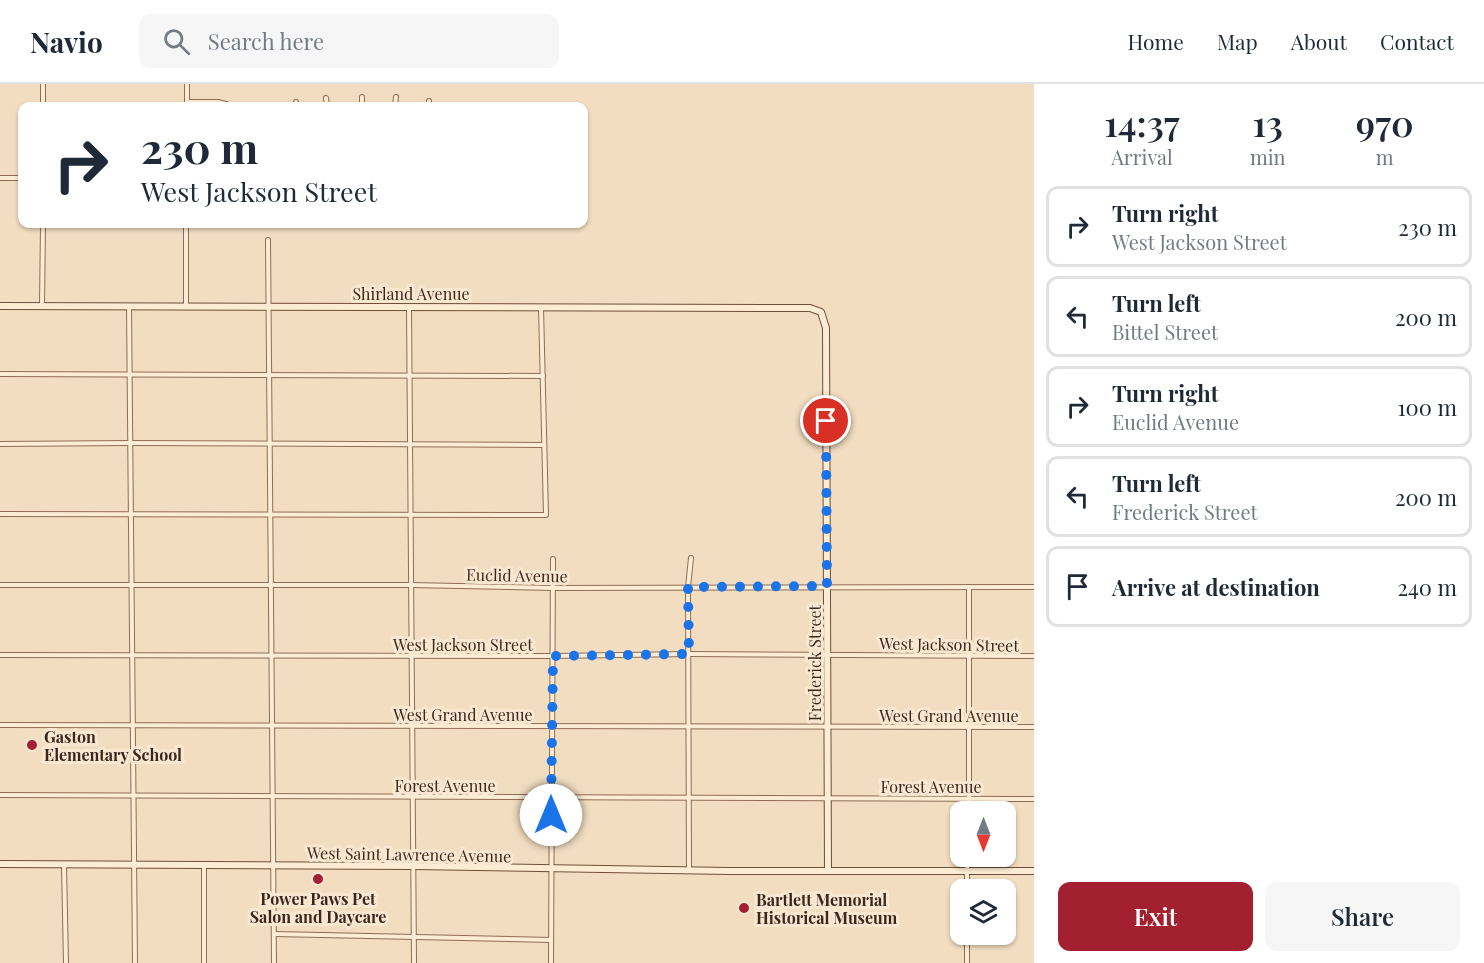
<!DOCTYPE html>
<style>
body{margin:0;font-family:"Playfair Display",serif;background:#f6f6f7;color:#1f2937;height:100vh;display:flex;flex-direction:column;font-size:22px;white-space:nowrap}
*{box-sizing:border-box;margin:0}
p{font-size:20px;color:#747a83}
.icon{flex:none;width:33px;height:33px;fill:none;stroke:currentColor;stroke-width:2;stroke-linecap:round;stroke-linejoin:round}
.map{position:relative;flex:1;overflow:hidden}
.sheet{display:flex;flex-direction:column;background:#fff;width:450px}
.sheet>*{flex:none}
.guide{position:absolute;left:18px;top:18px;width:570px;height:126px;border-radius:12px;box-shadow:0 2px 4px #0004;background:#fff;color:#1f2937;overflow:hidden}
.needle{width:39px;rotate:180deg}
.fabs{position:absolute;left:950px;top:717px;display:grid;gap:12px}
.fabs a{display:grid;place-items:center;width:66px;height:66px;border-radius:12px;background:#fff;box-shadow:0 2px 4px #0004;font-size:30px}
.pin{position:absolute;display:grid;place-items:center;width:51px;height:51px;color:#fff;margin:-26px;border:3px solid #fff;border-radius:50%;box-shadow:0 2px 6px #0007}
.me{position:absolute;width:66px;margin:-33px;rotate:0deg;stroke-linejoin:round;filter:drop-shadow(0 0 4px #0008)}
.turn{display:flex;align-items:center;gap:21px;height:126px;padding:0 24px;font-size:27px}
.turn .icon{width:78px;height:78px;stroke-width:2.5}
.turn b{display:block;font-size:42px;line-height:51px}
.eta{display:flex;justify-content:space-evenly;align-items:center;height:102px;text-align:center}
.eta b{font-size:36px;font-weight:600;line-height:42px}
.button{display:flex;gap:12px;margin-top:auto;padding:12px 24px}
.button a{flex:1;height:69px;border-radius:12px;background:#a32030;color:#fff;font-size:24px;font-weight:600;line-height:69px;text-align:center}
.button a+a{background:#f6f6f7;color:#1f2937}
ul{padding:0;list-style:none}
li{display:flex;align-items:center;gap:18px;height:81px;margin:0 12px 9px;padding:0 12px;border:3px solid #e0e1e3;border-radius:12px}
li div{flex:1}
li b{display:block;font-size:22px}
li em{font-style:normal}
header{display:flex;align-items:center;gap:36px;box-sizing:border-box;height:84px;padding:0 30px;background:#fff;border-bottom:2px solid #e0e1e3}
header strong{font-size:28px}
nav{display:flex;gap:33px;margin-inline-start:auto;font-size:21px}
.search{width:420px;height:54px;background:#f6f6f7;display:flex;align-items:center;gap:15px;box-sizing:border-box;padding:0 21px;border-radius:12px;color:#747a83;font-size:22px}
main{display:flex;flex:1;min-height:0}
.map>svg:first-child{display:block}
.lines{fill:none;stroke-linecap:round;stroke-linejoin:round}
.street-casing{stroke:#8e6d56;stroke-width:6}
.secondary-casing{stroke:#6f4e39;stroke-width:8}
.street{stroke:#fcecd4;stroke-width:4}
.secondary{stroke:#fcecd4;stroke-width:6}
.route{stroke:#1a73e8;stroke-width:10;stroke-dasharray:0 18}
.poi-dot{fill:#a32030;stroke:#f9e8d1;stroke-width:2}
.labels{text-anchor:middle;dominant-baseline:central;stroke-width:6;stroke-linejoin:round;paint-order:stroke}
.street-label{font-size:16px;fill:#3c271c;stroke:#f9e8d1}
.poi-label{font-size:16px;font-weight:bold;fill:#3c271c;stroke:#f9e8d1;text-anchor:start}
</style>
<header>
<strong>Navio</strong>
<div class="search"><svg class="icon" aria-label="search" viewBox="0 0 24 24"><circle cx="10" cy="10" r="6"/><path d="M15 15l6 6"/></svg>Search here</div>
<nav><a>Home</a><a>Map</a><a>About</a><a>Contact</a></nav>
</header>
<main>
<div class="map">
<svg width="1034" height="879" viewBox="0 0 1034 879">
<rect width="100%" height="100%" fill="#f2ddc0"/>
<g class="lines">
<!-- street casing -->
<g class="street-casing">
<g id="street">
<path d="M362,13V22"/>
<path d="M326,14L327,22"/>
<path d="M429,17V22"/>
<path d="M187,18H218L233,22"/>
<path d="M296,18V22"/>
<path d="M43,22V0"/>
<path d="M187,22V0"/>
<path d="M395,22L396,13"/>
<path d="M0,94H22"/>
<path d="M186,140V222"/>
<path d="M268,156L274,879"/>
<path d="M42,222L43,140"/>
<path d="M129,222L135,879"/>
<path d="M409,223L414,879"/>
<path d="M0,290L543,292"/>
<path d="M0,360L130,359L544,361"/>
<path d="M0,430L546,431L541,223"/>
<path d="M0,501H410L552,504L1034,503"/>
<path d="M0,571L553,572L689,570L1034,572"/>
<path d="M0,641L1034,643"/>
<path d="M0,711L1034,715"/>
<path d="M969,728V503"/>
<path d="M64,781L66,879"/>
<path d="M204,781V879"/>
<path d="M689,787L688,503L691,474"/>
<path d="M967,806V772"/>
<path d="M274,850L551,856"/>
<path d="M967,850V879"/>
<path d="M551,879L553,475"/>
</g>
</g>
<!-- secondary casing -->
<g class="secondary-casing">
<g id="secondary">
<path d="M0,222L810,224L821,228L826,244L828,787"/>
<path d="M0,780L412,782L730,787H1034"/>
</g>
</g>
<!-- street -->
<use href="#street" class="street"/>
<!-- secondary -->
<use href="#secondary" class="secondary"/>
</g>
<g class="lines">
<!-- route -->
<path class="route" d="M551,731L553,572L689,570L688,503L827,502L826,337"/>
</g>
<!-- markers -->
<g class="poi-dot">
<circle cx="32" cy="661" r="6"/>
<circle cx="318" cy="795" r="6"/>
<circle cx="744" cy="824" r="6"/>
</g>
<g class="labels">
<!-- street labels -->
<g class="street-label">
<text x="411" y="209">Shirland Avenue</text>
<text transform="translate(517 491) rotate(1)">Euclid Avenue</text>
<text x="463" y="560">West Jackson Street</text>
<text transform="translate(949 560) rotate(1)">West Jackson Street</text>
<text transform="translate(814 579) rotate(-90)">Frederick Street</text>
<text x="463" y="630">West Grand Avenue</text>
<text x="949" y="631">West Grand Avenue</text>
<text x="445" y="701">Forest Avenue</text>
<text x="931" y="702">Forest Avenue</text>
<text transform="translate(409 770) rotate(1)">West Saint Lawrence Avenue</text>
</g>
<!-- poi labels -->
<g class="poi-label">
<text x="44" y="652">Gaston<tspan x="44" dy="18">Elementary School</tspan></text>
<text x="318" y="814" text-anchor="middle">Power Paws Pet<tspan x="318" dy="18">Salon and Daycare</tspan></text>
<text x="756" y="815">Bartlett Memorial<tspan x="756" dy="18">Historical Museum</tspan></text>
</g>
</g>
</svg>
<div class="fabs">
<a><svg class="needle" viewBox="-14 -14 28 28"><path d="M0-13l5 13h-10z" fill="#e53935"/><path d="M0 13l5-13h-10z" fill="#747a83"/></svg></a>
<a><svg class="icon" aria-label="layers" viewBox="0 0 24 24"><path d="M12 4l9 5-9 5-9-5zM3 14l9 5 9-5"/></svg></a>
</div>
<div class="pin" style="left:826px;top:337px;background:#d93025"><svg class="icon" aria-label="arrive" viewBox="0 0 24 24"><path d="M6 21V4h12l-3 4 3 4H6"/></svg></div>
<svg class="me" style="left:551px;top:731px" viewBox="-20 -20 40 40"><circle r="19" fill="#fff"/><path d="M0-13L10 11 0 6-10 11z" fill="#1a73e8"/></svg>
<div class="guide">
<div class="turn"><svg class="icon" aria-label="right" viewBox="0 0 24 24"><path d="M7 20v-9h11M14 6l5 5-5 5"/></svg><div><b>230 m</b>West Jackson Street</div></div>
</div>
</div>
<section class="sheet">
<div class="eta">
<div><b>14:37</b><p>Arrival</p></div>
<div><b>13</b><p>min</p></div>
<div><b>970</b><p>m</p></div>
</div>
<ul>
<li><svg class="icon" aria-label="right" viewBox="0 0 24 24"><path d="M7 20v-9h11M14 6l5 5-5 5"/></svg><div><b>Turn right</b><p>West Jackson Street</p></div><em>230 m</em></li>
<li><svg class="icon" aria-label="left" viewBox="0 0 24 24"><path d="M17 20v-9H6M10 6l-5 5 5 5"/></svg><div><b>Turn left</b><p>Bittel Street</p></div><em>200 m</em></li>
<li><svg class="icon" aria-label="right" viewBox="0 0 24 24"><path d="M7 20v-9h11M14 6l5 5-5 5"/></svg><div><b>Turn right</b><p>Euclid Avenue</p></div><em>100 m</em></li>
<li><svg class="icon" aria-label="left" viewBox="0 0 24 24"><path d="M17 20v-9H6M10 6l-5 5 5 5"/></svg><div><b>Turn left</b><p>Frederick Street</p></div><em>200 m</em></li>
<li><svg class="icon" aria-label="arrive" viewBox="0 0 24 24"><path d="M6 21V4h12l-3 4 3 4H6"/></svg><div><b>Arrive at destination</b></div><em>240 m</em></li>
</ul>
<div class="button"><a>Exit</a><a>Share</a></div>
</section>
</main>
